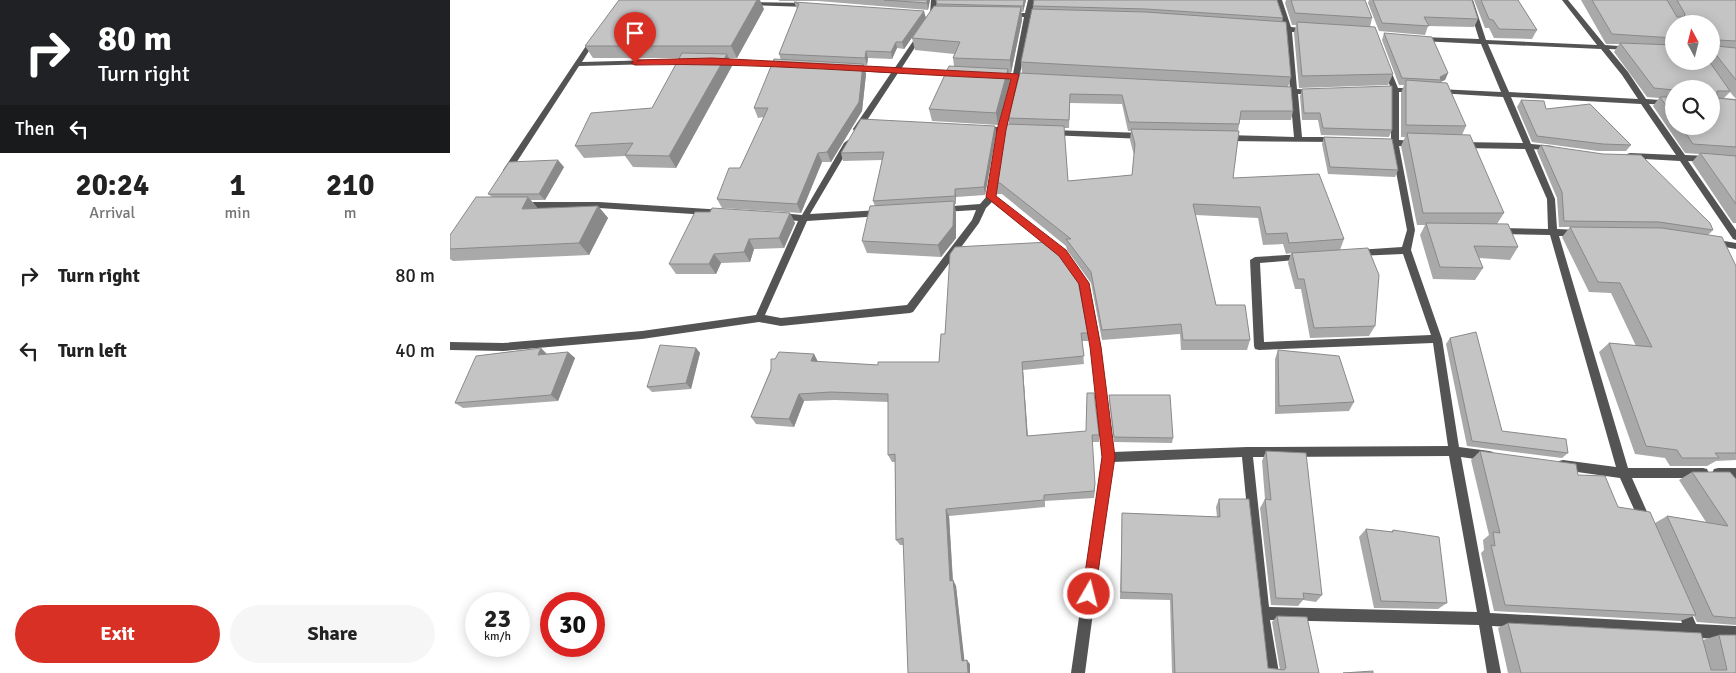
<!DOCTYPE html>
<style>
body{margin:0;font-family:Signika,sans-serif;background:#f6f6f6;color:#222;height:100vh;display:flex;flex-direction:column;font-size:19px;white-space:nowrap}
*{box-sizing:border-box;margin:0}
p{font-size:16px;color:#767676}
.icon{flex:none;width:28px;height:28px;fill:none;stroke:currentColor;stroke-width:2;stroke-linecap:round;stroke-linejoin:round}
.map{position:relative;flex:1;overflow:hidden}
.details{display:flex;flex-direction:column;background:#fff;width:450px}
.details>*{flex:none}
.hud{background:#202124;color:#fff;overflow:hidden}
.needle{width:32px;rotate:353deg}
.controls{position:absolute;left:1215px;top:15px;display:grid;gap:10px}
.controls a{display:grid;place-items:center;width:55px;height:55px;border-radius:50%;background:#fff;box-shadow:0 2px 12px #0003;font-size:25px}
.speed{position:absolute;left:15px;top:592px;display:flex;gap:10px;font-size:25px;font-weight:700;text-align:center}
.speed>*{display:grid;place-content:center;width:65px;height:65px;border-radius:50%;background:#fff;box-shadow:0 2px 12px #0003;line-height:1}
.speed small{font-size:12px;font-weight:400}
.speed .limit{border:8px solid #d22;background:#fff;color:#111}
.pin{position:absolute;display:grid;place-items:center;width:42px;height:42px;color:#fff;margin:-51px -21px;border-radius:50% 50% 50% 0;rotate:-45deg;box-shadow:0 0 5px #0007}
.pin .icon{rotate:45deg}
.me{position:absolute;width:55px;margin:-28px;rotate:8deg;stroke-linejoin:round;filter:drop-shadow(0 0 4px #0008)}
.turn{display:flex;align-items:center;gap:18px;height:105px;padding:0 15px;font-size:22px}
.turn .icon{width:65px;height:65px;stroke-width:2.5}
.turn b{display:block;font-size:35px;line-height:42px}
.then{display:flex;align-items:center;height:48px;padding:0 15px;background:#0003;gap:10px;font-size:19px}
.eta{display:flex;justify-content:space-evenly;align-items:center;height:85px;text-align:center}
.eta b{font-size:30px;font-weight:700;line-height:35px}
.action{display:flex;gap:10px;margin-top:auto;padding:10px 15px}
.action a{flex:1;height:58px;border-radius:30px;background:#d93025;color:#fff;font-size:20px;font-weight:700;line-height:58px;text-align:center}
.action a+a{background:#f6f6f6;color:#222}
ul{padding:0;list-style:none}
li{display:flex;align-items:center;gap:15px;height:75px;padding:0 15px}
li div{flex:1}
li b{display:block;font-size:19px}
li em{font-style:normal}
main{display:flex;flex:1;min-height:0}
.map>svg:first-child{display:block}
.lines{fill:none;stroke-linecap:round;stroke-linejoin:round}
.street{fill:#545454;fill-rule:evenodd}
.wall{fill:#a9a9a9;fill-rule:evenodd}
.shaded-wall{fill:#898989}
.building{fill:#c4c4c4;stroke:#898989}
.route{fill:#d93025;stroke:#8d1f18}
</style>
<main>
<section class="details">
<div class="hud">
<div class="turn"><svg class="icon" aria-label="right" viewBox="0 0 24 24"><path d="M7 20v-9h11M14 6l5 5-5 5"/></svg><div><b>80 m</b>Turn right</div></div>
<div class="then">Then<svg class="icon" aria-label="left" viewBox="0 0 24 24"><path d="M17 20v-9H6M10 6l-5 5 5 5"/></svg></div>
</div>
<div class="eta">
<div><b>20:24</b><p>Arrival</p></div>
<div><b>1</b><p>min</p></div>
<div><b>210</b><p>m</p></div>
</div>
<ul>
<li><svg class="icon" aria-label="right" viewBox="0 0 24 24"><path d="M7 20v-9h11M14 6l5 5-5 5"/></svg><div><b>Turn right</b></div><em>80 m</em></li>
<li><svg class="icon" aria-label="left" viewBox="0 0 24 24"><path d="M17 20v-9H6M10 6l-5 5 5 5"/></svg><div><b>Turn left</b></div><em>40 m</em></li>
</ul>
<div class="action"><a>Exit</a><a>Share</a></div>
</section>
<div class="map">
<svg width="1286" height="673" viewBox="0 0 1286 673">
<rect width="100%" height="100%" fill="#fff"/>
<g class="lines">
<!-- street -->
<g class="street">
<path d="M481,0H487L486,14L480,20L477,18L480,14Z"/>
<path d="M578,0H584L582,14H594L597,16L594,18H581L570,74L581,75L585,77L581,79L569,78L556,128L569,129L573,131L569,133H555L545,196L615,251L639,283L651,347L663,452L797,447L998,446L983,343L809,350L805,349L804,346L800,260L805,257L853,254L858,257L856,259L810,263L814,342L981,335L953,254L907,256L902,253L907,250L952,247L957,230L941,145H930L926,142L930,139L941,140V92H930L926,90L930,88H941L932,68L939,66L948,88H966L970,90L966,92H949V140L966,141L970,144L966,147L949,146L965,230L961,250L992,339L1009,447L1039,451L1043,452L1045,456L1043,460L1039,461L1011,457L1040,613L1232,623L1226,608L1227,603L1232,602L1237,603L1246,624L1286,626V640L1250,638L1259,673H1245L1237,637L1042,626L1051,673H1037L1029,625L820,620L829,673H815L807,613L792,457L663,462L635,673H621L652,457L641,347L629,284L609,255L542,202L536,208L529,223L463,312L460,313L331,326L309,322L192,339L53,351L0,350V342L53,343L192,331L306,315L348,221L331,219L327,216L331,213L352,215L394,143L398,140L402,143L360,214L431,210L435,213L431,216L357,221L315,315L331,318L457,305L522,220L526,210L493,212L490,211L489,209L490,207L530,204L537,196L548,132L533,131L529,129L533,127H549L562,78L546,77L542,75L546,73L563,74L574,17H558L555,15L558,13H575ZM999,456L1027,612L819,607L803,457Z"/>
<path d="M826,0H832L841,27L858,29L861,31L858,33L842,32L847,89L863,90L867,92L863,94H848L852,137H886L890,140L889,142L776,141L772,138L776,135L844,137L840,94L828,93L824,91L828,89H840L835,31L823,30L820,28L823,26L834,27Z"/>
<path d="M1017,0H1023L1036,40L1147,45L1112,0H1118L1155,45L1182,47L1183,48L1180,50L1159,49L1178,72L1196,99L1224,101V105L1199,104L1235,155L1258,156L1262,159L1258,162L1238,161L1286,230V240L1283,239L1230,161L1177,158V154L1180,153L1226,155L1191,104L1061,97L1081,144L1103,146L1107,149L1103,152L1084,149L1105,199L1107,229L1128,230L1132,233L1128,236H1109L1178,468H1253L1257,469L1259,473L1257,477L1253,478H1182L1202,523L1200,527L1196,529L1192,527L1170,478L1113,470L1109,469L1107,465L1109,461L1113,460L1166,467L1100,235L1048,234L1044,231L1048,228L1098,229L1097,199L1075,149L1010,148L1006,145L1010,142L1073,143L1053,97L988,93L984,91L988,89L1051,92L1031,44L970,41L967,39L970,37L1029,39ZM1038,44L1151,49L1172,75L1188,99L1059,92Z"/>
<path d="M299,2L357,3L360,5L357,7L297,5L296,4Z"/>
<path d="M468,34L473,35L451,69L509,72L513,74L509,76L448,73L410,131H404L403,129L441,73L403,71L399,69L403,67L444,69Z"/>
<path d="M142,37L147,38L132,62L242,59L246,61L242,63L129,66L59,174H53V170Z"/>
<path d="M265,59L334,63L338,65L334,67L268,63L264,61Z"/>
<path d="M601,130L694,133L698,136L694,139L598,135L597,133Z"/>
<path d="M71,202H149L274,210L278,213L274,216L149,208H71L67,205Z"/>
<path d="M1262,239L1286,243V249L1259,244L1257,242L1259,240Z"/>
<path d="M1268,468H1286V478H1268L1264,477L1262,473L1264,469Z"/>
</g>
</g>
<!-- wall -->
<g class="wall">
<path d="M328,0H480L478,10L368,1H330Z"/>
<path d="M576,0L573,12H571L572,20L561,73H559L560,81L548,125L482,121L479,109L504,66L503,58L504,54L465,50L462,38L469,27L454,49L447,48L442,59L418,58L417,65H413L416,74L412,111L381,162H372L351,213L272,208L267,199L290,168L314,117L308,118L304,108L331,60L329,54L347,9L344,2L476,17L487,6V4Z"/>
<path d="M584,0L833,18L832,22L841,77L838,87L843,111L841,120H790L788,131L783,178L894,239L890,250L925,326L919,336L860,338L851,289H845L838,263L841,253L836,254L833,244L813,245L808,218L745,215L766,305L800,340L797,350H731L730,334L652,340L641,283L617,250L616,246L552,194H547L546,183L559,124L558,118L572,73L571,62L583,9V6ZM620,103L672,104L678,131H681L680,140L684,155L682,175L618,181L614,128H619Z"/>
<path d="M836,0H915L922,18L920,27L943,74L938,85L849,88L844,33L846,25H842L835,3Z"/>
<path d="M919,0H1022L1028,19L1024,27L978,26L975,35L929,31L918,3Z"/>
<path d="M1024,0H1068L1087,30L1082,39L1044,38L1039,28H1035Z"/>
<path d="M1131,0H1286V223H1283L1242,162L1249,154L1235,153L1203,106L1209,98L1197,97L1164,52L1169,44H1156ZM1224,24H1261V61H1224ZM1224,89H1261V126H1224ZM1280,92L1286,99L1274,98Z"/>
<path d="M314,9L287,58H279L282,66L226,168L183,167L175,156L134,158L125,146L202,108L230,58H143L135,46Z"/>
<path d="M934,33L998,73L995,80L990,82L1016,126L1012,135L1054,213L1047,224L1068,247L1060,260L1029,258L1033,268L1025,280L983,279L970,235L975,225H967L951,146L955,137H951V93L954,85H949L932,40Z"/>
<path d="M852,89L942,130L939,137L871,135L868,120H852L850,96Z"/>
<path d="M1071,100L1096,109L1181,145L1176,151H1148L1082,142L1067,107Z"/>
<path d="M545,126L546,134L535,195L506,197V204H504L506,213V238L491,257L417,253L412,241L425,206L423,201L432,160L393,161L391,153Z"/>
<path d="M874,137L948,170L945,177L878,174L872,144Z"/>
<path d="M1091,145L1263,230L1258,235L1286,266V460L1266,461L1257,466H1220L1215,458L1185,454L1149,352L1159,343L1186,346L1161,293L1139,292L1112,237L1120,227H1109L1107,198L1087,151Z"/>
<path d="M114,167L95,200H81L88,209L148,206L158,218L139,255L3,261L0,259V235L42,197L38,194Z"/>
<path d="M340,213L345,223L334,248L304,249L300,262L271,263L266,274H226L219,264Z"/>
<path d="M638,333V341H632L634,364L573,370L578,436L649,435V442H642L645,491L644,498L595,501V507L499,516L503,580L506,586L514,661L520,664V673L453,545H450L446,540L445,462H442L438,455V402L385,400L354,401L344,427L306,424L301,417L325,359L364,354L368,362L428,365L489,362L491,334Z"/>
<path d="M1000,338L1052,431L1118,453L1112,458L1017,446L996,344Z"/>
<path d="M246,348L250,353L241,389L202,392L197,387Z"/>
<path d="M828,350L904,402L899,411L825,414V359Z"/>
<path d="M118,352L125,358L108,401L13,408L5,403L97,354Z"/>
<path d="M659,395L723,438L722,443L664,442L659,401Z"/>
<path d="M816,451L872,595L866,602L853,600L848,606L821,605L810,508L815,499L812,461Z"/>
<path d="M1030,451L1128,475L1168,507L1205,523L1217,516L1256,522L1229,480L1242,472L1286,479V625L1247,622L1244,616L1230,621L1044,611L1031,553L1034,550L1033,540L1039,535L1021,460Z"/>
<path d="M769,499L818,668L830,670L822,622L827,616L869,673H722L720,600L670,599L672,513L767,517L766,507Z"/>
<path d="M916,529L941,532L943,530L997,603L988,609L924,608L909,537Z"/>
<path d="M1058,623L1253,640L1269,635L1286,673H1058L1048,628Z"/>
</g>
<!-- shaded-wall -->
<g class="shaded-wall">
<path d="M307,0H310L314,9L287,58L281,46Z"/>
<path d="M477,0H480L478,10L477,3Z"/>
<path d="M574,0H576L573,12V6Z"/>
<path d="M571,7L572,20L561,73L560,60Z"/>
<path d="M474,11L476,18L454,49L452,42Z"/>
<path d="M446,42L447,48L442,59L441,52Z"/>
<path d="M416,51L418,58L417,65L415,58Z"/>
<path d="M277,54L282,66L226,168L219,156Z"/>
<path d="M413,64L416,74L412,111L381,162L377,152Z"/>
<path d="M558,69L560,81L548,125L546,113Z"/>
<path d="M998,73L995,80L990,82L991,80L990,77Z"/>
<path d="M545,126L546,134L535,195L534,187Z"/>
<path d="M368,153L372,162L351,213L347,204Z"/>
<path d="M108,160L114,167L95,200L89,194Z"/>
<path d="M505,189L506,197V204L505,196Z"/>
<path d="M78,197L89,210L72,209Z"/>
<path d="M504,201L506,213V238L491,257L488,245Z"/>
<path d="M148,206L158,218L139,255L129,243Z"/>
<path d="M340,213L345,223L334,248L329,238Z"/>
<path d="M299,239L304,249L300,262L294,252Z"/>
<path d="M264,254L271,263L266,274L259,264Z"/>
<path d="M91,348L97,354L88,355Z"/>
<path d="M246,348L250,353L241,389L236,383Z"/>
<path d="M118,352L125,358L108,401L101,395Z"/>
<path d="M364,354L368,362L361,361Z"/>
<path d="M572,362L573,370L578,443L577,436Z"/>
<path d="M349,394L354,401L344,427L339,419Z"/>
<path d="M496,509L499,516L503,586L500,581Z"/>
<path d="M503,580L506,586L515,665L512,661Z"/>
<path d="M517,660L520,664V673H518Z"/>
</g>
<!-- building -->
<g class="building">
<path d="M169,0H307L281,46H135Z"/>
<path d="M434,0H477V3Z"/>
<path d="M486,0H574L573,6L487,4Z"/>
<path d="M584,0H827L833,18L696,9L583,6Z"/>
<path d="M841,0H915L922,18L845,13Z"/>
<path d="M923,0H1022L1028,19L974,17L979,26L932,23Z"/>
<path d="M1031,0H1068L1087,30L1049,29L1043,20L1039,19Z"/>
<path d="M1142,0H1217L1227,17H1234L1235,14L1227,0H1286V41L1268,40L1266,46L1286,48V80L1263,51H1261V24H1224V38L1162,34Z"/>
<path d="M344,2L474,11L452,42H446L441,52L416,51L415,58L329,54L349,4Z"/>
<path d="M484,6L571,7L560,60L503,58L510,42L462,38Z"/>
<path d="M582,9L696,12L836,22L841,77L571,62Z"/>
<path d="M847,22L925,27L943,74L852,76Z"/>
<path d="M934,33L982,37L998,73L990,77L991,80L952,78Z"/>
<path d="M1170,43L1224,45V61H1259L1280,91H1267V98L1286,100V147L1243,144L1231,126H1261V89H1224V90L1204,88Z"/>
<path d="M232,53L277,54L219,156L175,155L183,143L125,146L141,113L202,108Z"/>
<path d="M324,59L413,64L409,102L377,152L368,153L347,204L267,199L279,168H290L318,108H304Z"/>
<path d="M499,66L558,69L546,113L479,109Z"/>
<path d="M570,73L841,87L843,111H791L789,124L679,122L672,95L620,94L619,120L558,118Z"/>
<path d="M956,80L997,83L1016,126L956,125Z"/>
<path d="M942,86V130L873,128L870,113H854L852,89Z"/>
<path d="M1210,97H1224V117Z"/>
<path d="M1071,100L1094,101L1096,109L1140,104L1181,145L1153,144L1087,136Z"/>
<path d="M411,119L545,126L534,187L505,189V196L423,201L434,152L391,153Z"/>
<path d="M556,124L614,126L618,181L682,175L685,144L681,129L789,131L783,178L869,174L894,239L839,243L837,233L816,234L810,207L743,204L766,305H795L800,340H733L731,324L652,330L641,272L616,239H621L550,183H546Z"/>
<path d="M957,133L1020,135L1054,213H973Z"/>
<path d="M874,137L942,139L948,170L880,167Z"/>
<path d="M1091,145L1153,154L1191,155L1260,223L1263,230L1209,222L1114,221L1112,192Z"/>
<path d="M1250,153L1286,156V204Z"/>
<path d="M108,160L89,194H38L59,162Z"/>
<path d="M26,197H78L72,209L148,206L129,243L0,249V235Z"/>
<path d="M504,201L503,226L488,245L412,241L420,206Z"/>
<path d="M262,208L340,213L329,238L299,239L294,252L264,254L259,264H219L245,212H260Z"/>
<path d="M976,223L1058,224L1068,247L1024,246L1033,268L990,267Z"/>
<path d="M1120,227L1212,228L1272,237L1286,266V453H1265L1269,458H1232L1227,450L1196,446L1159,343L1202,347L1170,283L1148,282Z"/>
<path d="M600,242L607,248L627,276L638,333H631L634,356L572,362L577,436L636,431L637,393H644L649,435H642L645,484L644,491L594,495V500L496,509L500,581L503,580L512,661L517,660L518,673H458L453,538L446,540L445,454L438,455V394L381,392L349,394L339,419L301,417L321,370V359H325L329,352L364,354L361,361L428,365V362H489L491,334H495L500,254L505,247Z"/>
<path d="M918,248L929,275L925,326L864,328L854,279H848L842,253Z"/>
<path d="M1026,332L1052,431L1116,439L1118,453L1022,441L1000,338Z"/>
<path d="M210,345L246,348L236,383L197,387Z"/>
<path d="M91,348L88,355L118,352L101,395L5,403L26,356Z"/>
<path d="M828,350L889,356L904,402L829,406Z"/>
<path d="M659,395H720L723,438L664,437Z"/>
<path d="M816,451L856,453L872,595L853,593L854,599L826,598L815,499L821,500Z"/>
<path d="M1030,451L1126,464L1128,475L1155,476L1168,507L1200,512L1246,615L1055,605L1041,545L1045,546L1043,532L1050,533Z"/>
<path d="M1242,472H1280L1286,479V618L1263,616L1217,516L1278,526Z"/>
<path d="M769,499H799L818,668L834,670L836,668L827,616L857,617L869,673H725L722,594L671,592L672,513L770,517Z"/>
<path d="M916,529L943,532V530L989,537L997,603L931,601Z"/>
<path d="M1058,623L1251,633L1261,670H1277L1269,635H1286V673H1071Z"/>
<path d="M923,671V673H893Z"/>
</g>
<!-- route -->
<path class="route" d="M262,58L569,74L556,130L546,196L616,250L639,283L651,347L665,457L644,599L639,602L634,599L632,594L652,457L640,347L629,284L609,256L536,197L547,130L561,79C436,74 310,62 185,65L181,63L185,60Z"/>
</svg>
<div class="controls">
<a><svg class="needle" viewBox="-14 -14 28 28"><path d="M0-13l5 13h-10z" fill="#e53935"/><path d="M0 13l5-13h-10z" fill="#767676"/></svg></a>
<a><svg class="icon" aria-label="search" viewBox="0 0 24 24"><circle cx="10" cy="10" r="6"/><path d="M15 15l6 6"/></svg></a>
</div>
<div class="speed"><div>23<small>km/h</small></div><div class="limit">30</div></div>
<div class="pin" style="left:185px;top:63px;background:#d93025"><svg class="icon" aria-label="arrive" viewBox="0 0 24 24"><path d="M6 21V4h12l-3 4 3 4H6"/></svg></div>
<svg class="me" style="left:639px;top:594px" viewBox="-20 -20 40 40"><circle r="17" fill="#d93025" stroke="#fff" stroke-width="3"/><path d="M0-11L8 9 0 5-8 9z" fill="#fff"/></svg>
</div>
</main>
